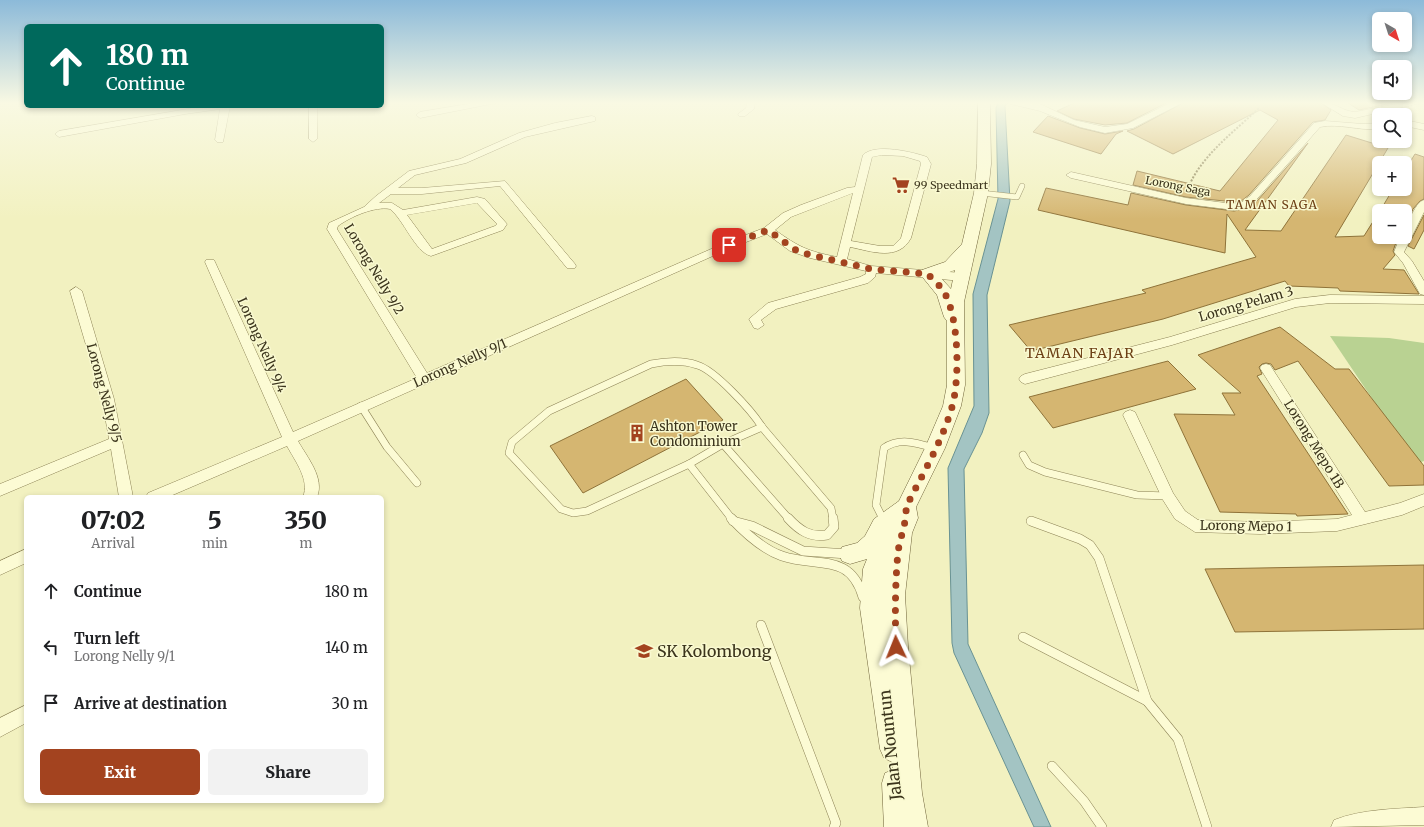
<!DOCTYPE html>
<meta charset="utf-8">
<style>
body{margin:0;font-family:Merriweather,serif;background:#f2f2f2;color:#202124;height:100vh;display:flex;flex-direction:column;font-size:15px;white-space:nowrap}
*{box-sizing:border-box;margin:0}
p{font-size:13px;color:#757577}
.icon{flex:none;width:22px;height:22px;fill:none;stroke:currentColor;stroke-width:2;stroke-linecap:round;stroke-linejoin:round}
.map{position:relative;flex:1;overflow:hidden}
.side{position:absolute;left:24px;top:495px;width:360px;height:308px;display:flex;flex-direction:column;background:#fff;border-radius:6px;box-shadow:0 2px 6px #0003}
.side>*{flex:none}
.banner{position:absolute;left:24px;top:24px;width:360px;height:84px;border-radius:6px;box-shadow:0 2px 6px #0003;background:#00695c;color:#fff;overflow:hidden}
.needle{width:26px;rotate:141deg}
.controls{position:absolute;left:1372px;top:12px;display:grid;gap:8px}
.controls a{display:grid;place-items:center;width:40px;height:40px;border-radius:6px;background:#fff;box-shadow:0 2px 6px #0003;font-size:20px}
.pin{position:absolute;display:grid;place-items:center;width:34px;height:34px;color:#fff;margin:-17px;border-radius:8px;box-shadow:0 2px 6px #0006}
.me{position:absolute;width:44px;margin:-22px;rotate:358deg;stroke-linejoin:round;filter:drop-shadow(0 0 3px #0008)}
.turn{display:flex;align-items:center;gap:14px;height:84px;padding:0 16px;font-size:18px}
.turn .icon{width:52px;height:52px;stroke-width:2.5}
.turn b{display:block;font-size:28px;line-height:34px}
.eta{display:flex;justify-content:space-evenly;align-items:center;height:68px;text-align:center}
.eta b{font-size:24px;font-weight:800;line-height:28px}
.action{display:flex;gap:8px;margin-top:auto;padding:8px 16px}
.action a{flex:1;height:46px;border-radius:6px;background:#a3431f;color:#fff;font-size:16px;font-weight:800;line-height:46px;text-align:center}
.action a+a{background:#f2f2f2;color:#202124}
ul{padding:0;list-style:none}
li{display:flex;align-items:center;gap:12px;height:56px;padding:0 16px}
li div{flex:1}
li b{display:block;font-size:15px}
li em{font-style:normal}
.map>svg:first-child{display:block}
.green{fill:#b9d292}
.water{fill:#a3c4c3;stroke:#699293}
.building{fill:#d5b671;stroke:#8f7339}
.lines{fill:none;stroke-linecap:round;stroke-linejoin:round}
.lane-far2-casing{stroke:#8d8356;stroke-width:6}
.lane-far1-casing{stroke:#8d8356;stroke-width:8}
.lane-casing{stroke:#8d8356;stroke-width:10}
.street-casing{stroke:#8d8356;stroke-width:1}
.secondary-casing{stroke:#6f6339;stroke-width:1}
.path{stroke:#8d8356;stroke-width:2;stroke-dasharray:2 1.5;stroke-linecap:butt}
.lane-far2{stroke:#fcfbd4;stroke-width:5}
.lane-far1{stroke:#fcfbd4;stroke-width:7}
.lane{stroke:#fcfbd4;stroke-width:9}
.street{fill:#fcfbd4;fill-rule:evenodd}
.secondary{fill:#fcfbd4;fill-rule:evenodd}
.route{stroke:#a3431f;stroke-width:7;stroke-dasharray:0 12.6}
.labels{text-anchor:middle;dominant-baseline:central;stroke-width:3;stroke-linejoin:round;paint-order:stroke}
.far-poi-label{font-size:11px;fill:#3b341c;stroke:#f9f9d0;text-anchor:start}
.far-street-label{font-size:11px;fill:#3b341c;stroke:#f9f9d0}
.far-neighbourhood-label{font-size:12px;letter-spacing:1px;fill:#6d4016;stroke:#f9f9d0}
.street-label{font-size:13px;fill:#3b341c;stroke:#f9f9d0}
.poi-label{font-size:13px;fill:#3b341c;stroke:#f9f9d0;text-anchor:start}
.neighbourhood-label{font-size:14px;letter-spacing:1px;fill:#6d4016;stroke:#f9f9d0}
.near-poi-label{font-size:16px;fill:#3b341c;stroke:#f9f9d0;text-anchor:start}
.near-street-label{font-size:16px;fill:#3b341c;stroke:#f9f9d0}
</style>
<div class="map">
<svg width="1424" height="827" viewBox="0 0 1424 827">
<rect width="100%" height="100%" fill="#f2f1c0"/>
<!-- green -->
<path class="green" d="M1330,336L1389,338L1424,343V461L1416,464Z"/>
<!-- water -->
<path class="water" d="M998,103H1007L1005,106L1010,201L987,295L989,413L982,433L964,469L968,644L1051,827H1034L954,653L952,643L948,468L974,406L973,294L998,199L996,108Z"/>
<!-- building -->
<g class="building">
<path d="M1074,103H1166L1127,123L1105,125L1074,119L1057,111Z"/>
<path d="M1183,103H1321L1331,110L1325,120L1313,122L1249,195L1240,202H1234L1186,197L1133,185L1137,171L1220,191L1278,120L1260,110L1173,154L1127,131L1134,129Z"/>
<path d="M1348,103H1392L1359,110Z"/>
<path d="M1048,116L1080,128L1105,134L1123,131L1116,134L1101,154L1033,132Z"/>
<path d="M1346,135L1388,148L1335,237L1364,236L1379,212V237H1398L1393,251L1395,255L1383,269L1404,270L1419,294L1340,291L1338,288L1289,286L1285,281L1163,319L1031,351L1009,325L1146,293L1142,290L1256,257L1227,214L1225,253L1038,210L1046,188L1128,205L1131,193L1186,205L1234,211L1248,208L1257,201L1308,143L1245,230L1281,231Z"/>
<path d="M1415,154L1424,157V199L1420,201L1413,209L1405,228V211H1380L1393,189H1405V170Z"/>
<path d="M1424,215V230L1414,249L1408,246Z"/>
<path d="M1280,327L1335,369H1349L1424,466V485L1389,486L1298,361L1275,370L1271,364L1266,363L1262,364L1259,367L1262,374L1257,376L1348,514L1297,516L1296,514L1220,512L1174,414L1235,415L1222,393H1241L1198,355Z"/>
<path d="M1168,361L1196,389L1053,428L1029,397Z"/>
<path d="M686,379L723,420L583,493L550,446Z"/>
<path d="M1424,565V629L1235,632L1205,569Z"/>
</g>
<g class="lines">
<!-- lane-far2 casing -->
<g class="lane-far2-casing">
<path id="lane-far2" d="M981,193L1017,197L1022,186"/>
</g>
<!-- lane-far1 casing -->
<g class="lane-far1-casing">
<g id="lane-far1">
<path d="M361,406L387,447L417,483"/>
<path d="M762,427L831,508L833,519"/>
<path d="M723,444L789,519"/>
<path d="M723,444L689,464L587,511L573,513L561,509L509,453L512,442L549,411L651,364C666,361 683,360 697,365C715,370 752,411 762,427"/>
<path d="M723,444L762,427"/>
<path d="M1023,455L1029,465L1045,472L1137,495L1168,496"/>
<path d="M689,464L732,519"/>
<path d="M886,519L881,515L876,505L884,448C900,437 917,443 934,448"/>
</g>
</g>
<!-- lane casing -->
<g class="lane-casing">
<g id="lane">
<path d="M731,518C745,533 762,549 782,556C817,568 850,552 863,597"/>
<path d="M788,518C799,530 810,538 827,535L834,527L833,518"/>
<path d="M885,518L887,520"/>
<path d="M733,521L752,526L803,551L848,554"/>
<path d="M1031,521L1080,539L1090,545L1099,558L1147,701L1178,739L1207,827"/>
<path d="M761,625L836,823L834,827"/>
<path d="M1023,637L1147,701"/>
<path d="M1052,766L1084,801L1102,827"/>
</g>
</g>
<!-- street casing -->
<g class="street-casing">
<g id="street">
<path d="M474,103H496L420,118L416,115L420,112Z"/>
<path d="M747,103H755L754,109L745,116H739L738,114L746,108Z"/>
<path d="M1007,103H1038L1074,120L1105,127L1127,124L1170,103H1182L1133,128L1105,133L1080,127L1040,111Z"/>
<path d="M1322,103C1338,103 1341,111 1355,112L1402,103H1421L1355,118L1343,116Z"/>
<path d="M205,106H230L223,142H217L215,140L220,109L185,114L59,137L55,134L59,131Z"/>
<path d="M309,106H317V139L313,142L309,139Z"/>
<path d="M592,116L595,117V121L525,137L466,163L415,175L398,188H422L505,181L575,264L576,266L575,268H567L500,186L422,194H391L379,203H392L403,210L477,197L485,199L507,224L503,230L431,256C415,252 404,220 390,209C375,206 350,217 338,226L337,229L427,373L725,243L764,228L783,213L801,205L847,188L855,187L863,155C875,143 913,152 927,157L931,164L911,238C898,262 871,251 850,247L847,259L871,266L962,273L968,277L962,281L876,273L875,277L868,283L776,309L761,320L764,325L758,329L754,328L749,319L768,303L860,277L866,274V271L810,258L790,251L767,234L733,247L298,441C307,457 325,478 317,497H303C310,480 295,461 287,446L168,497H146L148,493L282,437L205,262L206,260H214L215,262L293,432L417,378L327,229L329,223L364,207L376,196L409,171L460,159L519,133L555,123ZM882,155L903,156L920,161L921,164L901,238L893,246H880L851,241L872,157ZM853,193L837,257C807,251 799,247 775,230L791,217ZM477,203L497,224L495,226L432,249L407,215Z"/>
<path d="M1405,120L1424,124V130L1405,126Z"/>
<path d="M1325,121L1363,124L1379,123V129C1359,131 1339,123 1320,127L1256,200L1248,207L1234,210L1186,204L1071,178L1066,175L1071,172L1186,198L1234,204L1241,203L1250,196L1314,123Z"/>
<path d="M1424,200V212L1404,252L1412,261L1424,281V295L1420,294L1403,263L1394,252L1400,237H1405C1405,228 1415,202 1424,200Z"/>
<path d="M76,287L82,291L114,399L133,497H119L111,449L0,496V484L109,439L102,399L70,291Z"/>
<path d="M1330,295L1424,296V304L1330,303L1296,307L1172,345L1025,384L1021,382L1019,379L1021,376L1025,374L1170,337L1295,299Z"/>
<path d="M1266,364L1270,365L1365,512L1400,503L1424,494V506L1402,515L1337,531L1260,534L1195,532L1175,519L1163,500L1123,415L1125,412L1130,410L1135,412L1173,493L1185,511L1198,520L1260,522L1337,519L1352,515L1260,368L1262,365Z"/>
<path d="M26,549V563L0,575V561Z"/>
<path d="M26,705V723L0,737V718Z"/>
<path d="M1424,807V825L1331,827L1334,820C1362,809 1395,809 1424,807Z"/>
</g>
</g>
<!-- secondary casing -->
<g class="secondary-casing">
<path id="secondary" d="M978,103H990L991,164L988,193L964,302L965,385L961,406L945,448L916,507L918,518L912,533L905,595L908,647L922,793L928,827H884L882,783L885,773L893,770L892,762L884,758L880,749L860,608L863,569L867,559L850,564L842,561L839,554L842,547L857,543L865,536L874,519L899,501L925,448L943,406L947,385V321L944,317L937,295L920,274L922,270L945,262L962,244L974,193L977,164ZM955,270L951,289L939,276Z"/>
</g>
<!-- path -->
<path class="path" d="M1187,191C1199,157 1234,132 1259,108"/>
<!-- lane-far2 -->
<use href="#lane-far2" class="lane-far2"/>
<!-- lane-far1 -->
<use href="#lane-far1" class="lane-far1"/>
<!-- lane -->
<use href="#lane" class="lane"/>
<!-- street -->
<use href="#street" class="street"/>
<!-- secondary -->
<use href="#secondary" class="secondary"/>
</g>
<!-- sky -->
<linearGradient id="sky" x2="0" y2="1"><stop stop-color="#8cbad9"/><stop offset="0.47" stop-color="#f9f9e3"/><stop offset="1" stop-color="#f9f9e3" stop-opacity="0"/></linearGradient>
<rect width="1424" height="219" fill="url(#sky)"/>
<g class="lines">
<!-- route -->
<path class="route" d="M729,245L768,230L794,249L803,253L871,269L928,274C933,280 940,285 944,292C959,317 960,379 952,407C942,442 922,475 906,507C907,522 900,537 898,552C895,584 895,615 896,647"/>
</g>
<!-- icons -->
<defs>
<g id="supermarket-bare" transform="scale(1.38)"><path d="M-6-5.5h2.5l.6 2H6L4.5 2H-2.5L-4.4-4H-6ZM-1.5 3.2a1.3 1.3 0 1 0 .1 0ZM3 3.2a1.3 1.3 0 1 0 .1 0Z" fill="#a3431f" stroke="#f9f9d0" stroke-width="2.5" paint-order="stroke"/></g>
<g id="building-bare" transform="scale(1.38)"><path d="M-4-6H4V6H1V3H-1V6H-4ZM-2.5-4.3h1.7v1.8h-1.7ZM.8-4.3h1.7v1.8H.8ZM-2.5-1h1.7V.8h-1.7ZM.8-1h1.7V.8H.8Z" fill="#a3431f" stroke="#f9f9d0" stroke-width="2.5" paint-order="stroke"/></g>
<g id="school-bare" transform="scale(1.38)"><path d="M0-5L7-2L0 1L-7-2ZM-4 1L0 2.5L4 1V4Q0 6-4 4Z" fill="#a3431f" stroke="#f9f9d0" stroke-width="2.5" paint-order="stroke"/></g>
</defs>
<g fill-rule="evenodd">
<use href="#supermarket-bare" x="901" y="185"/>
<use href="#building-bare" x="637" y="433"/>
<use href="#school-bare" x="644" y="651"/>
</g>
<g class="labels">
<!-- far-poi labels -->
<g class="far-poi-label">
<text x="914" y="185">99 Speedmart</text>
</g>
<!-- far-street labels -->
<g class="far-street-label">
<text transform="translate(1178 186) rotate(11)">Lorong Saga</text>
</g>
<!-- far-neighbourhood labels -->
<g class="far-neighbourhood-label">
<text x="1272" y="204">TAMAN SAGA</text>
</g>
<!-- street labels -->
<g class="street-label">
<text transform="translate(374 269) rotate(59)">Lorong Nelly 9/2</text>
<text transform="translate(1246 304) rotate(-16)">Lorong Pelam 3</text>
<text transform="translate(262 345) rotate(66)">Lorong Nelly 9/4</text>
<text transform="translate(460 363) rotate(-24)">Lorong Nelly 9/1</text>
<text transform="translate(104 393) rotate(75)">Lorong Nelly 9/5</text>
<text transform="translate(1314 444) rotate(58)">Lorong Mepo 1B</text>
<text transform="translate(1246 526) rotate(1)">Lorong Mepo 1</text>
</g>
<!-- poi labels -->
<g class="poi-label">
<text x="650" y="426">Ashton Tower<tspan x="650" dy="15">Condominium</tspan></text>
</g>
<!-- neighbourhood labels -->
<g class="neighbourhood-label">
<text x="1080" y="353">TAMAN FAJAR</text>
</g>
<!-- near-poi labels -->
<g class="near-poi-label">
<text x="657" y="651">SK Kolombong</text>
</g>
<!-- near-street labels -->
<g class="near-street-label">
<text transform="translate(890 745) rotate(-96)">Jalan Nountun</text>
</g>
</g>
</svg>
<div class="controls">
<a><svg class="needle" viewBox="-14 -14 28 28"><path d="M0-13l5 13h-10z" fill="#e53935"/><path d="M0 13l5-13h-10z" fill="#757577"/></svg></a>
<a><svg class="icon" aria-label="sound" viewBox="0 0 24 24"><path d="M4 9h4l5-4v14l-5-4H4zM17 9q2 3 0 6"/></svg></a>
<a><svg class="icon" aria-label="search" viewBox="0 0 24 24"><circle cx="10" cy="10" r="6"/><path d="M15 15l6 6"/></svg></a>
<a>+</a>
<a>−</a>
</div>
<div class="pin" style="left:729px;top:245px;background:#d93025"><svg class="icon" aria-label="arrive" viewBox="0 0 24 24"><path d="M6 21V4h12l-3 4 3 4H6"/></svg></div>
<svg class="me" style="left:896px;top:647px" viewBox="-20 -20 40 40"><path d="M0-17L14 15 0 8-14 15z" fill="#a3431f" stroke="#fff" stroke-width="4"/></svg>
<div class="banner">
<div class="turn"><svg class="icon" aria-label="ahead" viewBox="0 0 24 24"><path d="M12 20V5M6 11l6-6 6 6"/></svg><div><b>180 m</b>Continue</div></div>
</div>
<section class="side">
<div class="eta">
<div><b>07:02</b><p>Arrival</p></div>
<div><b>5</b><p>min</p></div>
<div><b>350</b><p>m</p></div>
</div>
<ul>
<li><svg class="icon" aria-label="ahead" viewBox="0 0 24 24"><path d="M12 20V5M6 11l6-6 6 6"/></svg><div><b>Continue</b></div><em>180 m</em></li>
<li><svg class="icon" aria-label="left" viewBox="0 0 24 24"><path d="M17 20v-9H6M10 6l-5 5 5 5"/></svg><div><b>Turn left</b><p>Lorong Nelly 9/1</p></div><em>140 m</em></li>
<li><svg class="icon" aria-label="arrive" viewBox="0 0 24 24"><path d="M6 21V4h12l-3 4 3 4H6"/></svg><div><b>Arrive at destination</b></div><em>30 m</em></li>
</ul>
<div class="action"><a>Exit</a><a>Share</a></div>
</section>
</div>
